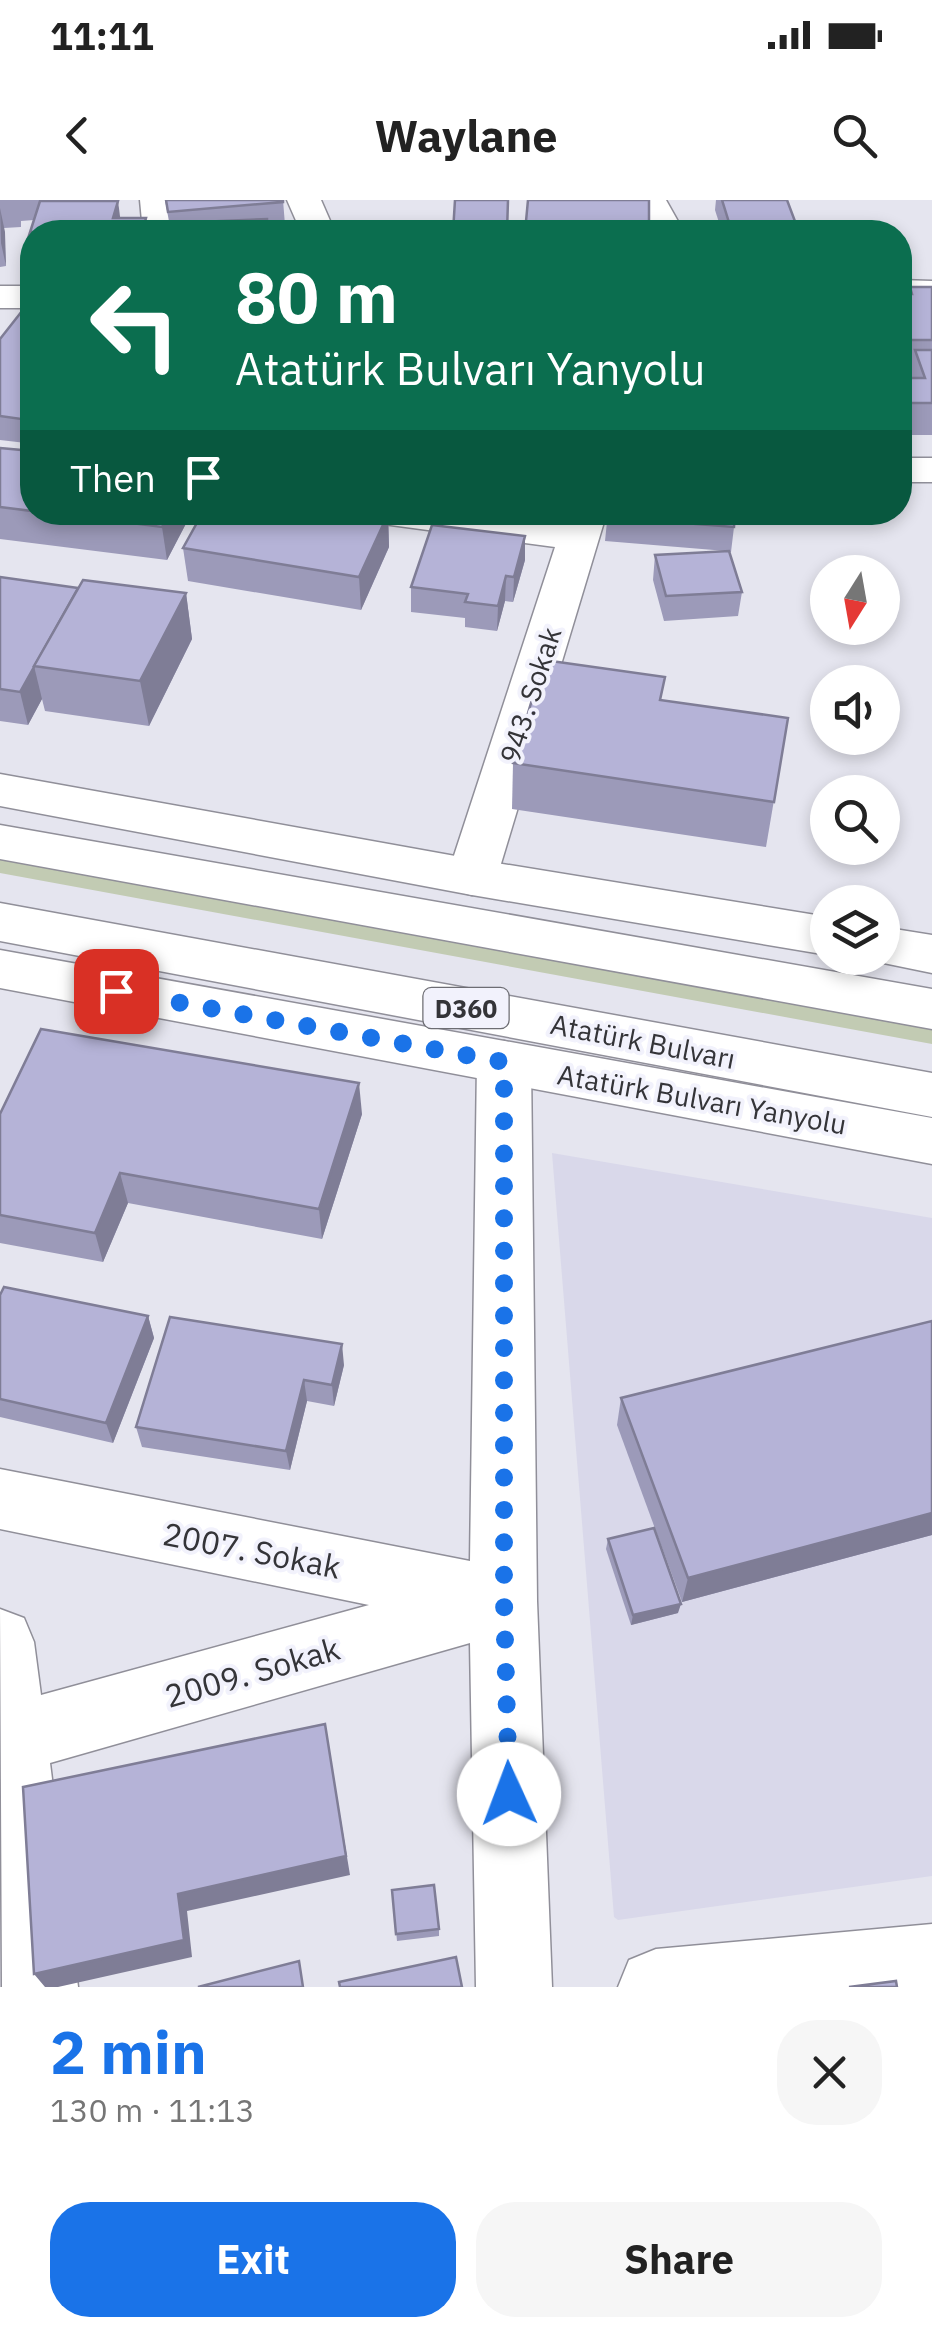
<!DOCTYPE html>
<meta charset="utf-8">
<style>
body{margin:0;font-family:"IBM Plex Sans",sans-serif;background:#f6f6f6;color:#222;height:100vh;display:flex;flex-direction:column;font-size:38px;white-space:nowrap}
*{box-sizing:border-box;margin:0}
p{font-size:32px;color:#767676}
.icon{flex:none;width:55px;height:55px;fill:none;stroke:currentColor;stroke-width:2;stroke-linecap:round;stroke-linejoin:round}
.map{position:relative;height:1787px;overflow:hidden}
.sheet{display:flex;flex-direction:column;background:#fff;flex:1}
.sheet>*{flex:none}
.banner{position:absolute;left:20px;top:20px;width:892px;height:305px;border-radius:40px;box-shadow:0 5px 15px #0003;background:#0b6e4f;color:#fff;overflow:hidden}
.needle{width:65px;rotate:191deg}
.controls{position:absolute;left:810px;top:355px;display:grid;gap:20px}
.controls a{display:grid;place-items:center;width:90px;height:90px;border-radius:50%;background:#fff;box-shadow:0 5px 15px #0003;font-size:50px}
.pin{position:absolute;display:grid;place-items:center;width:85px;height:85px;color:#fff;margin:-42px;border-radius:20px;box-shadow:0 5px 15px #0006}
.me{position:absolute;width:110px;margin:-55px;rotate:358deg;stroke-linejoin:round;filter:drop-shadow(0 0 8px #0008)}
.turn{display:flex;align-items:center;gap:35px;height:210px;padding:0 50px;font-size:45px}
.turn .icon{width:130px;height:130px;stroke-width:2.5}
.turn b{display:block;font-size:70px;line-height:85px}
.then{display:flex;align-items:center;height:95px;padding:0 50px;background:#0003;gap:20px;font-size:38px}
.round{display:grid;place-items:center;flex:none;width:105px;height:105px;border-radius:40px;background:#f6f6f6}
.headline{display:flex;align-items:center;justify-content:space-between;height:170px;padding:0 50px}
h1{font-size:60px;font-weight:700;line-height:75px;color:#1a73e8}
.primary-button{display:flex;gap:20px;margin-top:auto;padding:20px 50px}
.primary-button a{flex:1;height:115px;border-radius:40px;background:#1a73e8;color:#fff;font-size:40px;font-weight:700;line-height:115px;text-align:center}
.primary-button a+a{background:#f6f6f6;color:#222}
.status{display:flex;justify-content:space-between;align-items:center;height:70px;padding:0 50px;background:#fff;direction:ltr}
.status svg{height:28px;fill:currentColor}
header{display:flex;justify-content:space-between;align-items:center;height:130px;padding:0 50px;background:#fff;font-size:45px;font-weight:700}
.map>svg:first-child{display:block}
.built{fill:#d9d8ea}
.green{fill:#c2cbb3}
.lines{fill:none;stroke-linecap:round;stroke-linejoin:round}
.minor-casing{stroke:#908f99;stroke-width:3}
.tertiary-casing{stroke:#908f99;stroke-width:3}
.trunk-casing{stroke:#908f99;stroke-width:3}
.minor{fill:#fff;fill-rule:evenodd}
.tertiary{fill:#fff;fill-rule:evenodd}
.trunk{fill:#fff;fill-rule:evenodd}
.wall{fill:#9c9ab9}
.shaded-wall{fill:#7f7d96}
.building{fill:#b5b3d7;stroke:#7f7d96;stroke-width:2.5}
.route{stroke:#1a73e8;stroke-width:18;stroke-dasharray:0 32.4}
.labels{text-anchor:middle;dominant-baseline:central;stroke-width:8;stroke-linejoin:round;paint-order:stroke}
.shield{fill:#f2f2fc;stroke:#6d6d73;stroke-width:2.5}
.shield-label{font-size:25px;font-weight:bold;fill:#343438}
.street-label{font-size:28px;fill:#343438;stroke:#f2f2fc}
.near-street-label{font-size:32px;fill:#343438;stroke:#f2f2fc}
</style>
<div class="status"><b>11:11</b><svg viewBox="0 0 49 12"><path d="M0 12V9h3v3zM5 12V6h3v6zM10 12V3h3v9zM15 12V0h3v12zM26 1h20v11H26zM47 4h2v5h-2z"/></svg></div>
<header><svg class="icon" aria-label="back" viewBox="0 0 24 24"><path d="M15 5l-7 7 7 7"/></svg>Waylane<svg class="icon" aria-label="search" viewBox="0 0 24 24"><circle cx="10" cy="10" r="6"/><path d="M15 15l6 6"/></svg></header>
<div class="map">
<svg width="932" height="1787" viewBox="0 0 932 1787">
<rect width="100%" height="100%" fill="#e5e5ef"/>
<!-- built -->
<path class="built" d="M552,953L932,1018V1676L618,1720L614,1717Z"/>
<!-- green -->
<path class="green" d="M0,654L932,825V844L0,673Z"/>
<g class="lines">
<!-- minor casing -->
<g class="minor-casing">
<g id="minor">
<path d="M140,0H174L177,32H143Z"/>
<path d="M287,0H321L335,32H301Z"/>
<path d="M632,0H666L684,32H650Z"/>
<path d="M900,80L932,81V103L900,102Z"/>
<rect x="0" y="86" width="32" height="22"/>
<rect x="900" y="258" width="32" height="24"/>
<path d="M363,312H480L563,323L566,312H607L497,677L490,690L472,695L454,690L447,677L555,347L383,324L369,321Z"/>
<path d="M504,841L523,847L531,862L537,1401L552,1787H476L470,1443L50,1563L78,1787H2L0,1409L24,1418L34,1442L41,1495L369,1405L0,1329V1269L470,1361L477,862L485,847Z"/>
<path d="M932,1724V1787H618L629,1760L656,1749Z"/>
</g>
</g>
<!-- tertiary casing -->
<g class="tertiary-casing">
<g id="tertiary">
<path d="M0,574L472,659L828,717V755L472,695L0,606Z"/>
<path d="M882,727L932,735V773L864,759L882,758Z"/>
<path d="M0,750L932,918V964L0,788Z"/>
</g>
</g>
<!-- trunk casing -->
<g class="trunk-casing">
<g id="trunk">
<path d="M0,625L932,789V829L0,659Z"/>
<path d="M0,703L932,873V917L0,741Z"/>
</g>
</g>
<!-- minor -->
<use href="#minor" class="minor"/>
<!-- tertiary -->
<use href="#tertiary" class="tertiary"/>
<!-- trunk -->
<use href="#trunk" class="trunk"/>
</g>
<!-- wall -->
<g class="wall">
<path d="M0,0H64L32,32V75H28L24,51L34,20L21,21V27L4,28L6,66L0,67Z"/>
<path d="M165,0H283L285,25L268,26V32H171Z"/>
<path d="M716,0H787L799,32H722L715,10Z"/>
<path d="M910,87H932V235H900L901,178H909L912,164H900V94H908Z"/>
<path d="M32,106V234L26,243L0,240V139Z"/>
<path d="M0,248L32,251V312H192L167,360L0,339Z"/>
<path d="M608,312L734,327L731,352H729L742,392L738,416L664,421L653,380L655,355L726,351L605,341Z"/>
<path d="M388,314L389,347L361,410L188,381L183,348Z"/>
<path d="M525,336V360L513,402L505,401L497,431L465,427V418L411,412V387Z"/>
<path d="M0,377L78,388L186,393L192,439L149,526L45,511L42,499L28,525L0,521Z"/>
<path d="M662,501L788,518L766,647L512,609L513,563Z"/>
<path d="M0,914H362L322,1039L128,1003L103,1062L0,1043Z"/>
<path d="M0,1095L148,1116L154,1138L113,1243L0,1217Z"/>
<path d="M932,1121V1335L682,1402L617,1225L621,1198Z"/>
<path d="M344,1165L334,1206L307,1201L290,1270L142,1247L136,1227Z"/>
<path d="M608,1339L678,1413L631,1425L606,1349Z"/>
<path d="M392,1690L439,1729V1736L397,1741Z"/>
</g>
<!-- shaded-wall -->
<g class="shaded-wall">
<path d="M118,1L121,24L113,18Z"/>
<path d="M0,8L5,32L6,66L1,43Z"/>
<path d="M146,18L148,32H142Z"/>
<path d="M32,203V234L26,243L21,219Z"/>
<path d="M170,312H192L167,360L162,327Z"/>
<path d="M388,314L389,347L361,410L359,377Z"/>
<path d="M525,336V360L513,402L514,377Z"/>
<path d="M506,376L505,401L497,431L498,406Z"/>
<path d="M186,393L192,439L149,526L140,481Z"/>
<path d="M34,466L42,499L28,525L20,492Z"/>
<path d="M359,883L362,914L322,1039L319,1009Z"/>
<path d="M120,973L128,1003L103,1062L95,1033Z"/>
<path d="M148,1116L154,1138L113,1243L106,1223Z"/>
<path d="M342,1144L344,1165L334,1206L332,1185Z"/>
<path d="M304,1180L307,1201L290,1270L286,1251Z"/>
<path d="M932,1313V1335L682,1402L688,1378Z"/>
<path d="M681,1404L678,1413L631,1425L633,1415Z"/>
<path d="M325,1524L350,1675L187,1711L192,1757L58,1787H45L34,1774L178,1694Z"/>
</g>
<!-- building -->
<g class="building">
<path d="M166,0H283V2L168,12Z"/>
<path d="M455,0H508L507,32H453Z"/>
<path d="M528,0H649V32H525Z"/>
<path d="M722,0H787L799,32H732Z"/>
<path d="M40,1H118L113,18H146L142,32H32V51H24Z"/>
<path d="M267,19V32H218V29L199,30L200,22Z"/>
<path d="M910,87H932V140H900V94H912Z"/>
<path d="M26,106H32V203L21,219L0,216V139Z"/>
<path d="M915,150H932V203H900V175L901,178H925Z"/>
<path d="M0,248L32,251V311L0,307Z"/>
<path d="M45,312H170L162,327Z"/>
<path d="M203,312H379L388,314L359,377L183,348Z"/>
<path d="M608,312H735L734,327L607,317Z"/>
<path d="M432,325L525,336L514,377L506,376L498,406L465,402L468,394L411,387Z"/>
<path d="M729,351L742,392L666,396L655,355Z"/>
<path d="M0,377L78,388L20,492L0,489Z"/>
<path d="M83,380L186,393L140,481L34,466Z"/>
<path d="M544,460L665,477L660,500L788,518L774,602L513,563Z"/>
<path d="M41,829L359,883L319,1009L120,973L95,1033L0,1015V914Z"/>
<path d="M4,1087L148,1116L106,1223L0,1199V1095Z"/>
<path d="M170,1117L342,1144L332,1185L304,1180L286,1251L136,1227Z"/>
<path d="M932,1121V1313L688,1378L621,1198Z"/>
<path d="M654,1328L681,1404L633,1415L608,1339Z"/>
<path d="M325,1524L346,1656L178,1694L184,1740L34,1774L23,1587Z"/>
<path d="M434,1685L439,1729L396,1734L392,1690Z"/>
<path d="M456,1757L462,1787H340L339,1782Z"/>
<path d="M299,1761L303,1787H198Z"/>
<path d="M896,1781L897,1787H849Z"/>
</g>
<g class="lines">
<!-- route -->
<path class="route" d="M116,791L504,862V1401L509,1594"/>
</g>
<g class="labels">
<!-- shield labels -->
<rect class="shield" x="423.5" y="788" width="85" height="40" rx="8"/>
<g class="shield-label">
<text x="466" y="808">D360</text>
</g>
<!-- street labels -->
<g class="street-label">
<text transform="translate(530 495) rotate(-72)">943. Sokak</text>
<text transform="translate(643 841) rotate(11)">Atatürk Bulvarı</text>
<text transform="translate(702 899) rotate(10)">Atatürk Bulvarı Yanyolu</text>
</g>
<!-- near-street labels -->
<g class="near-street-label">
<text transform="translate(252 1350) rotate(11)">2007. Sokak</text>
<text transform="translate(252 1472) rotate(-16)">2009. Sokak</text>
</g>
</g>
</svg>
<div class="controls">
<a><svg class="needle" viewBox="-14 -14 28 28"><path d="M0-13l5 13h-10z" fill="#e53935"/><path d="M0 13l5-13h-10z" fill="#767676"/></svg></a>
<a><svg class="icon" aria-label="sound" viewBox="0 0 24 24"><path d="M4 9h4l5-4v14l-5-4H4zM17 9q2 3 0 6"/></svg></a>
<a><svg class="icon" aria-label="search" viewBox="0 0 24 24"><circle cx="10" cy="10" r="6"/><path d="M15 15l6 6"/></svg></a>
<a><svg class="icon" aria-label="layers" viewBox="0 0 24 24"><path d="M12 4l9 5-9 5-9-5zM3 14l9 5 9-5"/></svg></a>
</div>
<div class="pin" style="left:116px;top:791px;background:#d93025"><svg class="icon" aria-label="arrive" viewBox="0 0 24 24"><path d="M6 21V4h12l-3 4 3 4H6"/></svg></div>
<svg class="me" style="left:509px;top:1594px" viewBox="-20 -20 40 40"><circle r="19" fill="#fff"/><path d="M0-13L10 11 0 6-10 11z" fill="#1a73e8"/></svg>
<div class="banner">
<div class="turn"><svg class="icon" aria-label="left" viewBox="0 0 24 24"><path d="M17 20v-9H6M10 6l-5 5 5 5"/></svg><div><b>80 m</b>Atatürk Bulvarı Yanyolu</div></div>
<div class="then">Then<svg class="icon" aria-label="arrive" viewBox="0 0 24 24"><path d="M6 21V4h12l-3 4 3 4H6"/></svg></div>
</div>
</div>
<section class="sheet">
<div class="headline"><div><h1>2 min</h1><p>130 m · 11:13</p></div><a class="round"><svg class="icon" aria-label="close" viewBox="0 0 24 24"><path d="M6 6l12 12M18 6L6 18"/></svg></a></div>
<div class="primary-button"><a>Exit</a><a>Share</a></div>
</section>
